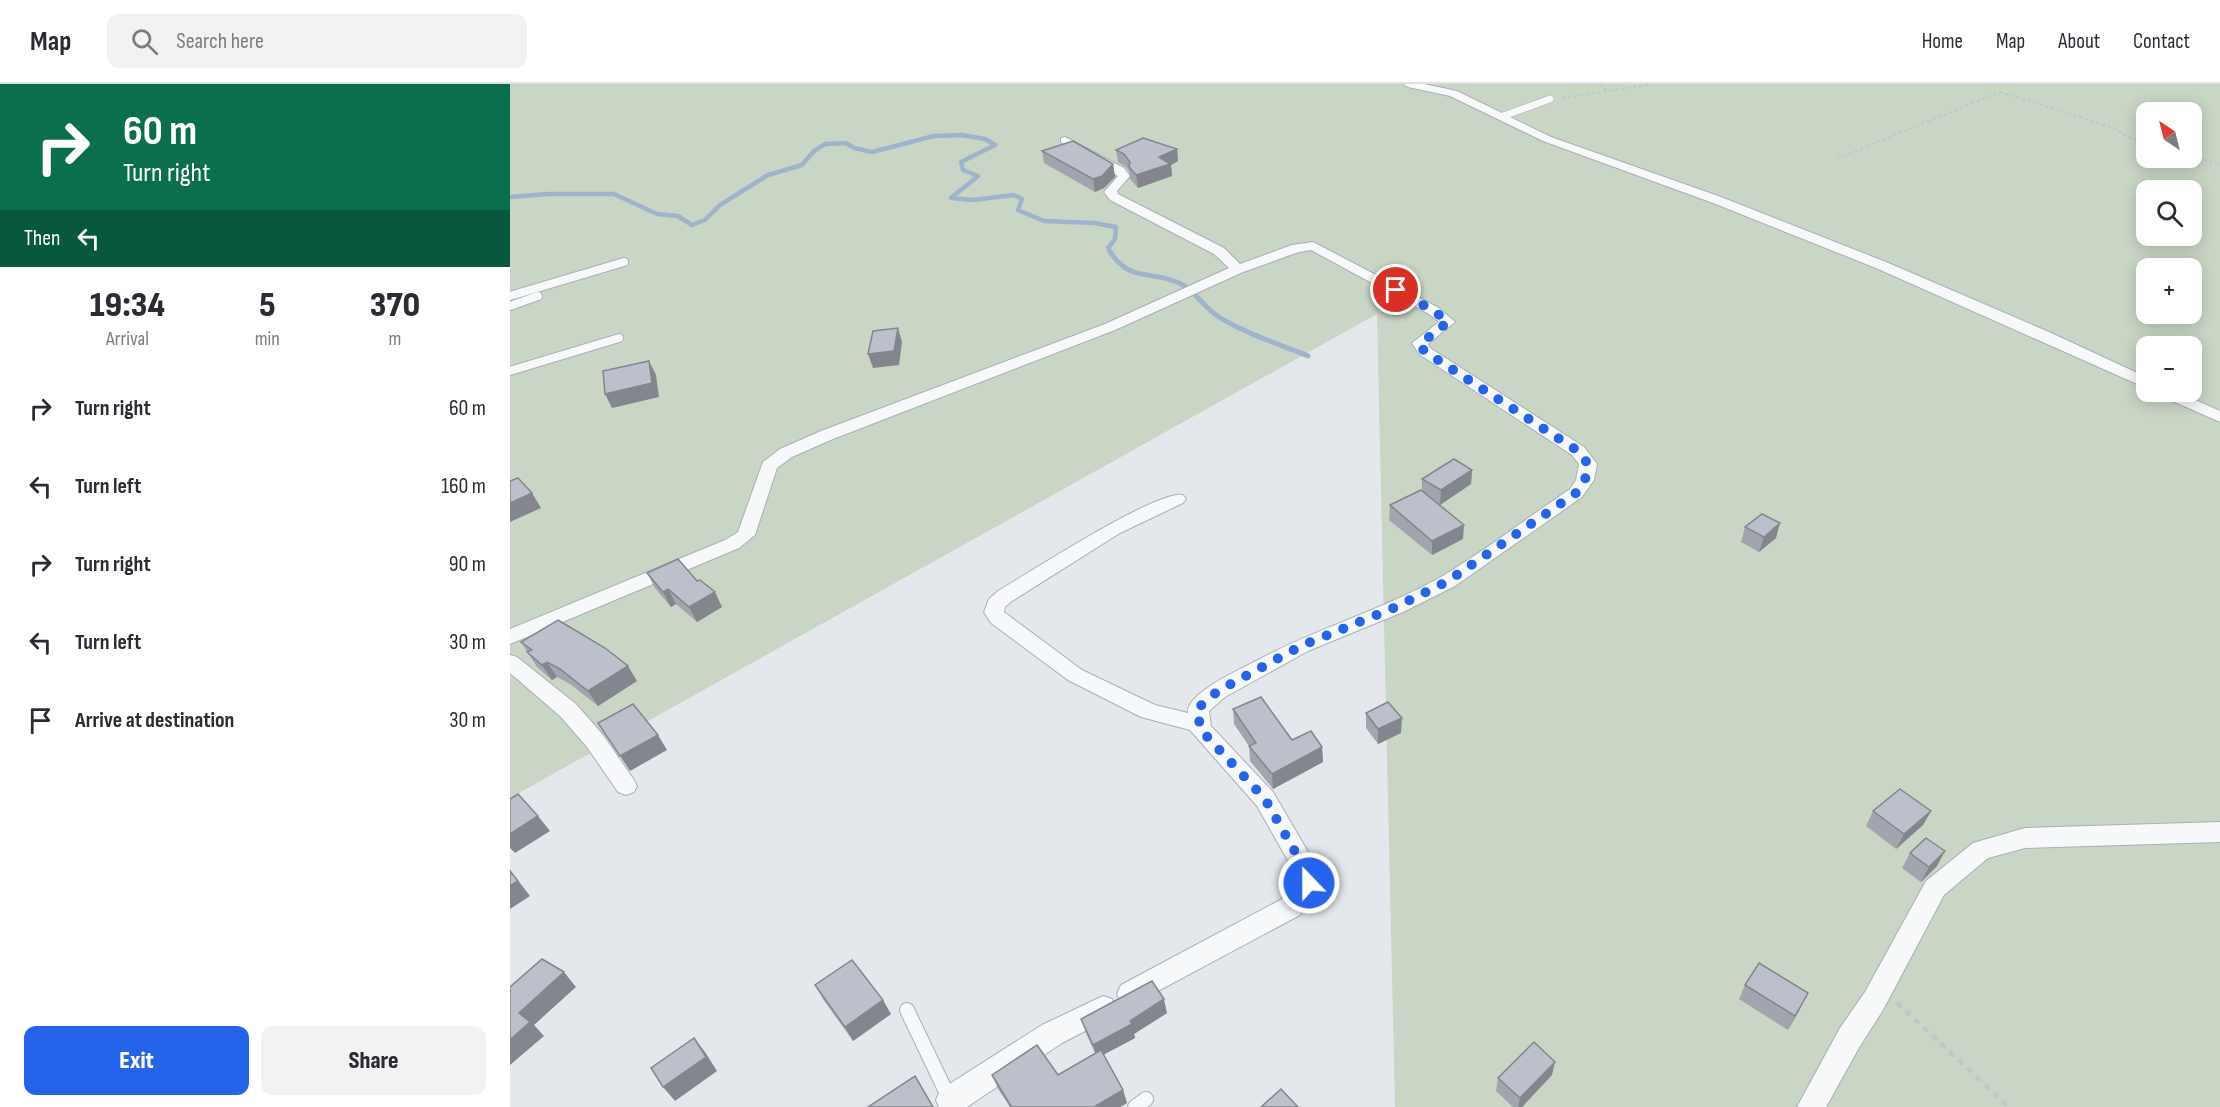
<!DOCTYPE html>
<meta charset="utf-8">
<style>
body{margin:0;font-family:"Sofia Sans Condensed",sans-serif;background:#f2f2f3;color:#2b2b33;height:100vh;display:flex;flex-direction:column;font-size:22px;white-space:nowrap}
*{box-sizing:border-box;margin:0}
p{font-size:20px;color:#7c7c81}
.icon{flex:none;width:33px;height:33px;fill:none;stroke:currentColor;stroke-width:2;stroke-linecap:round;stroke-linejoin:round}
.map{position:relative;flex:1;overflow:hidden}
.sheet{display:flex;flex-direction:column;background:#fff;width:510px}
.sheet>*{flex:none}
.guide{background:#0b6e4f;color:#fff;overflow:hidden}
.needle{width:39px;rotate:325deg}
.fabs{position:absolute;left:1626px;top:18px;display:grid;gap:12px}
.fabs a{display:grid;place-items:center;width:66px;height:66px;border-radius:12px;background:#fff;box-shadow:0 3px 15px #0003;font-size:30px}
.pin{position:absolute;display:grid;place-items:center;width:51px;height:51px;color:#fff;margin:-26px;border:3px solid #fff;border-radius:50%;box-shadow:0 2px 6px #0007}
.me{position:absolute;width:66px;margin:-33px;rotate:338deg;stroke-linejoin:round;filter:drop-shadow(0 0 4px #0008)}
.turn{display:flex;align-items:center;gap:21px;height:126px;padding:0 24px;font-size:27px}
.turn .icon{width:78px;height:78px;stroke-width:2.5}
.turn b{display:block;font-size:42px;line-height:51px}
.then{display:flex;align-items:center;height:57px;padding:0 24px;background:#0003;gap:12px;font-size:22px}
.eta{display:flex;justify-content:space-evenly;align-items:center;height:102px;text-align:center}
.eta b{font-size:36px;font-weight:800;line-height:42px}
.button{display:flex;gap:12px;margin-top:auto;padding:12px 24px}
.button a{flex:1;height:69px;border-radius:12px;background:#2563eb;color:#fff;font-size:24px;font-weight:800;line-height:69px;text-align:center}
.button a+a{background:#f2f2f3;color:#2b2b33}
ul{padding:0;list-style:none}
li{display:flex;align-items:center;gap:18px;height:78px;padding:0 24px}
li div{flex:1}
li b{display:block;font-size:22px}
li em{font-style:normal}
header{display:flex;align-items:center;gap:36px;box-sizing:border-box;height:84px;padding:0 30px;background:#fff;border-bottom:2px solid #e1e1e2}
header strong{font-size:28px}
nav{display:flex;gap:33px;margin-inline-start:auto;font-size:21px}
.search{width:420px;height:54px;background:#f2f2f3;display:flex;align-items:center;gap:15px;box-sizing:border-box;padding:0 21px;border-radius:12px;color:#7c7c81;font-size:22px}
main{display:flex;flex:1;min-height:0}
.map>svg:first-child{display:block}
.green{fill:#c9d6c5;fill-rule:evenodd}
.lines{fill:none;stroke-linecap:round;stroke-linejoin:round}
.stream-far1{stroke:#9fb4cc;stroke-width:4.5}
.stream{stroke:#9fb4cc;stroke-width:5}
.lane-far2-casing{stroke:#a9aeb7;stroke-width:8}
.lane-far1-casing{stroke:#a9aeb7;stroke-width:10}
.lane-casing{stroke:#a9aeb7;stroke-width:16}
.street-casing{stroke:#a9aeb7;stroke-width:2}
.path-far1{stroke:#c2c5cb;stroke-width:2;stroke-dasharray:3 3;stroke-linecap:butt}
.path{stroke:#c2c5cb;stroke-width:4.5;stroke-dasharray:6 6;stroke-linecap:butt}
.lane-far2{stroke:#f7f8fa;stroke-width:7}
.lane-far1{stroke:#f7f8fa;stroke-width:8}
.lane{stroke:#f7f8fa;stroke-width:14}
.street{fill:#f7f8fa;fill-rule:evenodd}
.wall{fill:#a1a5ae}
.shaded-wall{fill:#83868d}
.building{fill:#bbc0ca;stroke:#83868d;stroke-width:1.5}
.route{stroke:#2563eb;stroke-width:10;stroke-dasharray:0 18}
</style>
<header>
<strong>Map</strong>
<div class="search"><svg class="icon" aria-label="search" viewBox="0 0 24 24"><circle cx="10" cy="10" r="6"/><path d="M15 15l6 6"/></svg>Search here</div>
<nav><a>Home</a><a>Map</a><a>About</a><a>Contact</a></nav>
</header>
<main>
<section class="sheet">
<div class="guide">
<div class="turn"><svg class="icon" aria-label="right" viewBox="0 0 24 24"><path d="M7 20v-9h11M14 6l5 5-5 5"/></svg><div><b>60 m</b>Turn right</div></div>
<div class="then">Then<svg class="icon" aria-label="left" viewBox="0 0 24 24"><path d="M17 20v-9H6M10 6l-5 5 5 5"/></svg></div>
</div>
<div class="eta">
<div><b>19:34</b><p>Arrival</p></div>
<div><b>5</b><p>min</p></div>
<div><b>370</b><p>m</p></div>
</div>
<ul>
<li><svg class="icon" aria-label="right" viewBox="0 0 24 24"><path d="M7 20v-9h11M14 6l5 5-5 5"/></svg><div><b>Turn right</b></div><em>60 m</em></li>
<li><svg class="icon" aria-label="left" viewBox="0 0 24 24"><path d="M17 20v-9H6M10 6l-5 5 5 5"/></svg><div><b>Turn left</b></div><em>160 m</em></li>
<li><svg class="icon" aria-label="right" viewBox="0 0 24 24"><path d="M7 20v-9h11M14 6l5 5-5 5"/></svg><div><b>Turn right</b></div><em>90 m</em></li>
<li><svg class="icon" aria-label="left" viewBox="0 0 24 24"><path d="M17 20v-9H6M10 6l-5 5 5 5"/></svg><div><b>Turn left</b></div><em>30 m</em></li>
<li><svg class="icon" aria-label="arrive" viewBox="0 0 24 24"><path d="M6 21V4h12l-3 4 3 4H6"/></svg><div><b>Arrive at destination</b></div><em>30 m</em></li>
</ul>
<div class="button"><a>Exit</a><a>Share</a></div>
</section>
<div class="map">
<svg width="1710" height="1023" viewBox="0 0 1710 1023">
<rect width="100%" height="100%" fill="#e4e7ec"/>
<!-- green -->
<path class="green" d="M0,0H1710V1023H885L867,230L0,714ZM1636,28H1682V74H1636ZM1636,106H1682V152H1636ZM1636,184H1682V230H1636ZM1636,262H1682V308H1636Z"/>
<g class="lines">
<!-- stream-far1 -->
<path class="stream-far1" d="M0,113L38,110H104L147,130L168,132L182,141L195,136L210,121L258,91L292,81L304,67L315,60L336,59L344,64L362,68L424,52L452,51L475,55L485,61L451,78L453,86L468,92L441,114L463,116L504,111L512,115L508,126L534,137L584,139L606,143L605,155L598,164L602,171"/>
<!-- stream -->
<path class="stream" d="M601,169C620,199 645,186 671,200C685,207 695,225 709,233C732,248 771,261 798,272"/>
<!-- lane-far2 casing -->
<g class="lane-far2-casing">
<path id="lane-far2" d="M993,32L1040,15"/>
</g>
<!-- lane-far1 casing -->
<g class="lane-far1-casing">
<g id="lane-far1">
<path d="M0,212L114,178"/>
<path d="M0,222L28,212"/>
<path d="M0,287L109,254"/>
</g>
</g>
<!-- lane casing -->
<g class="lane-casing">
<g id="lane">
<path d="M397,926L440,1016"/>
<path d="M625,1023L636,1015"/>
</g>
</g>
<!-- street casing -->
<g class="street-casing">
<g id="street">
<path d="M893,0H914L947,7L1041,53L1211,113L1376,178L1539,248L1636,293V304L1366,184L1203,119L1033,57L940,12L898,3Z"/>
<path d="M555,53L614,84L620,92L607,107L608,110L714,164L730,180L782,161L803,158L929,224L945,238L918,260L920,264L1074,363L1087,380L1084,396L1072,413L945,502L893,528L798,567L715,613L699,627L701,642L763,708L801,773L811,799L790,831L620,922L611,919L607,910L611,901L772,815L786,797L781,782L747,722L680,646L631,633L558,596L481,539L474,528L479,515L488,507C517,490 648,405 673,411L676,415L673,419L610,449L502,517L495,523L494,528L572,586L645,621L678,629C676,609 731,585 748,576C807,544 873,526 931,493C975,467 1017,434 1060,405L1066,396L1069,380L1062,371L909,270L902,259L929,238L919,230L801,166L789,168L733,188L605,246L323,355L282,373L267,384L245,451L229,464L0,560V545L215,456L228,448L253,378L270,365L311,347L595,240L719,184L704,170L600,116L594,108L608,92L551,58V54Z"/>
<path d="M1647,308H1667L1710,327V338L1649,311Z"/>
<path d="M0,571L7,573L66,620L93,651L124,696L127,702L124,708L116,711L108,708L77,663L50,632L0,589Z"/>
<path d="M1710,738V758L1515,764L1478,774L1434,811L1373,926L1350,962L1316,1023H1287L1330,944L1355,908L1416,797L1463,759L1515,744Z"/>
<path d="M593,912L602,915L606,924L602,933L552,959L457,1023H429L426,1016L430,1006L532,941Z"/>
</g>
</g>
<!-- path-far1 -->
<g class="path-far1">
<path d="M1092,0V4L1097,6"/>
<path d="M1052,14L1143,0"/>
<path d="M1682,72L1710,81"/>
<path d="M1328,74L1490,8L1607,45L1617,53L1636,59"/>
</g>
<!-- path -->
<path class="path" d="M1387,919L1499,1023"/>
<!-- lane-far2 -->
<use href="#lane-far2" class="lane-far2"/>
<!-- lane-far1 -->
<use href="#lane-far1" class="lane-far1"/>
<!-- lane -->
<use href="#lane" class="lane"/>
<!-- street -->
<use href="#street" class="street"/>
</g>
<!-- wall -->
<g class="wall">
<path d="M667,65L668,77L661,81L662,92L628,104L620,95L619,87L616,83L608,78L606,66Z"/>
<path d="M532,67L603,80L605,93L594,104L585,108L534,79Z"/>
<path d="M962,386L961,400L930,421L953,455L922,471L879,436L880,421L912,407V395Z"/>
<path d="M1235,443L1266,454L1249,468L1231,458Z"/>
<path d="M137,489L187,497L212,523L187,538L166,520L161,523L145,504Z"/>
<path d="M11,558L127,597L88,622L60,600L47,593L42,596L27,583Z"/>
<path d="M723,625L782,656L812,663L813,678L763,705L740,677L739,662L724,640Z"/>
<path d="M856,629L891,649L868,660L856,644Z"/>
<path d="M1363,727H1421L1413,741L1386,765L1356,742Z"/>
<path d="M1400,769L1427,782L1411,798L1392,784Z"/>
<path d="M305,901L381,930L343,957L313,915Z"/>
<path d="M1235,901L1291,923L1278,946L1229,915Z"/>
<path d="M657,929L624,950L625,954L593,971L613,1006L617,1019L610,1023H500L488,1005L482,991H548L585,969L576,949L571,935Z"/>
<path d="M1042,991L1012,1023H1003L986,1007L988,994Z"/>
</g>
<!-- shaded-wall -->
<g class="shaded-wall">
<path d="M667,65L668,77L661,81L662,92L628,104L626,91L649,73Z"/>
<path d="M603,80L605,93L594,104L585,108L583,95Z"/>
<path d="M388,244L392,258L389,281L363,284L358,270Z"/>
<path d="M139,277L146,291L149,313L102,324L95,310Z"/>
<path d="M962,386L961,400L930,421L931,406Z"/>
<path d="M22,409L31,424L0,438V419Z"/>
<path d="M1270,439L1266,454L1249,468L1254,453Z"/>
<path d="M954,441L953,455L922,471V457Z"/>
<path d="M158,505L166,520L161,523L153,508Z"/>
<path d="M205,508L212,523L187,538L179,523Z"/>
<path d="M37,578L47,593L42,596L32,581Z"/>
<path d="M118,582L127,597L88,622L78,607Z"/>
<path d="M892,634L891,649L868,660V645Z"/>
<path d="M148,651L157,666L120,687L110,672Z"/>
<path d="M812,663L813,678L763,705L762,690Z"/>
<path d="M1421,727L1413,741L1386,765L1394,750Z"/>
<path d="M28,732L40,747L5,769L0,764V750Z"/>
<path d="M1435,767L1427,782L1411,798L1419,783Z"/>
<path d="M0,786L20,812L0,825Z"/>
<path d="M54,888L66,903L24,941L34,952L0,981V956L9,929Z"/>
<path d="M1298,909L1291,923L1278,946L1285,932Z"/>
<path d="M654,915L657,929L624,950L625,954L587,974L583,961Z"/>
<path d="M373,916L381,930L343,957L335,943Z"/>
<path d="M184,954L195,968L207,987L165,1017L153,1003Z"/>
<path d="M1045,978L1042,991L1012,1023H1008L1010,1014Z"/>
<path d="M613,1006L617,1019L610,1023H584Z"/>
</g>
<!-- building -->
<g class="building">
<path d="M633,54L667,65L649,73L660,80L626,91L619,83L620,78L614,70L606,66Z"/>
<path d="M563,57L603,80L592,92L583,95L532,67Z"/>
<path d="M388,244L384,267L358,270L363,247Z"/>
<path d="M139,277L142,299L95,310L93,287Z"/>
<path d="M944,375L962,386L931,406L912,395Z"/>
<path d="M8,394L22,409L0,419V397Z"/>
<path d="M911,406L954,441L922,457L880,421Z"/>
<path d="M1252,430L1270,439L1254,453L1235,443Z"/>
<path d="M168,475L187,497L190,496L205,508L179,523L158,505L153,508L137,489Z"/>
<path d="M48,536L95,564L118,582L78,607L50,585L37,578L32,581L17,568L22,566L11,558Z"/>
<path d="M751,613L782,656L801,647L812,663L762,690L739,662L746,659L723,625Z"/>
<path d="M878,618L892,634L868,645L856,629Z"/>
<path d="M123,620L148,651L110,672L88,639Z"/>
<path d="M1390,705L1421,727L1394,750L1363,727Z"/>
<path d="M8,710L28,732L0,750V715Z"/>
<path d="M1416,754L1435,767L1419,783L1400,769Z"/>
<path d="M0,787L8,797L0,802Z"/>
<path d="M32,875L54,888L9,929L20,938L0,956V903Z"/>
<path d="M342,876L373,916L335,943L305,901Z"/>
<path d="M1249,879L1298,909L1285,932L1235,901Z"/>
<path d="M642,897L654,915L620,937L622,940L583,961L571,935Z"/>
<path d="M184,954L196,973L153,1003L141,984Z"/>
<path d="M1024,958L1045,978L1010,1014L988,994Z"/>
<path d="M527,961L548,991L591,966L613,1006L584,1023H500L501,1022L482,991Z"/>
<path d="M405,992L423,1023H358Z"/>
<path d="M771,1005L788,1023H751Z"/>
</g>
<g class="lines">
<!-- route -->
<path class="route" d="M799,799L792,780L755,715L690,645L688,624L708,607L791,562L886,523L938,497L1066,409L1075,396L1078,380L1068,367L914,267L910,260L938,238L924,227L886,206"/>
</g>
</svg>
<div class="fabs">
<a><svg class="needle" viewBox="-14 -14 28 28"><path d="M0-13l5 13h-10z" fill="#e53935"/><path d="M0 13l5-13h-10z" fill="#7c7c81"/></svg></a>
<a><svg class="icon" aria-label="search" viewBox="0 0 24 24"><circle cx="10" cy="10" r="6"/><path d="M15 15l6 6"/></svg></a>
<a>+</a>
<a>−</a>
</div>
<div class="pin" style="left:886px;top:206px;background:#d93025"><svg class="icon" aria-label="arrive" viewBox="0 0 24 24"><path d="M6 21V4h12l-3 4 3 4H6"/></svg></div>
<svg class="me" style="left:799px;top:799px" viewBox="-20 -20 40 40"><circle r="17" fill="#2563eb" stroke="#fff" stroke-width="3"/><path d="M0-11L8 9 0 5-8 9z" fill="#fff"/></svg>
</div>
</main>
